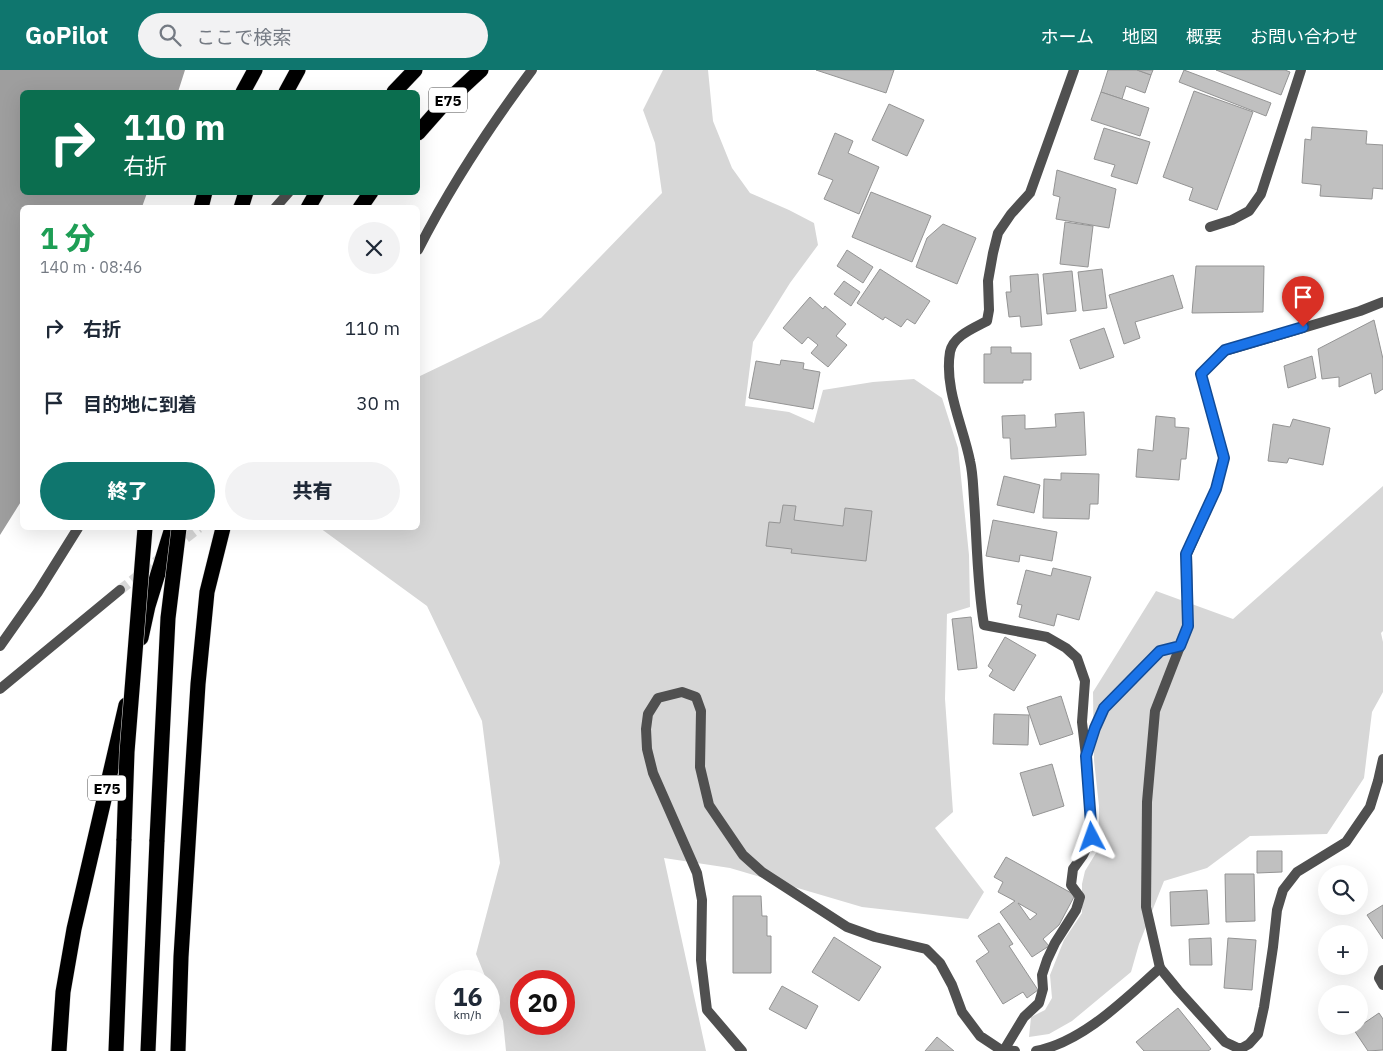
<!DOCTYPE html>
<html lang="ja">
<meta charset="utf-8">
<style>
body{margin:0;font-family:"IBM Plex Sans","Noto Sans JP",sans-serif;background:#f2f2f3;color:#1f2937;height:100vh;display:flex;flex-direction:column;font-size:19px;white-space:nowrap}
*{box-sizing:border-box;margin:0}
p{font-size:16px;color:#747a83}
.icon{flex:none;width:28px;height:28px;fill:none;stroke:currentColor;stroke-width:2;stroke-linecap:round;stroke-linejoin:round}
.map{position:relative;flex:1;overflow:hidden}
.details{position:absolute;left:20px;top:135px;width:400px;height:325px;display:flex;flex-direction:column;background:#fff;border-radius:8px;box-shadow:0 5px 20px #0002}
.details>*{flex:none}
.guide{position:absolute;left:20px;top:20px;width:400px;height:105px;border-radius:8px;box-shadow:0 5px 20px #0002;background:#0b6e4f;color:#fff;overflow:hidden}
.fabs{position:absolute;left:1318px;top:795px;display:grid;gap:10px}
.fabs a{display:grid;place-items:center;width:50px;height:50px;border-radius:50%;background:#fff;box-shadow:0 5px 20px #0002;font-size:25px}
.speed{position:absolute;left:435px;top:900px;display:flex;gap:10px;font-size:25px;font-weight:700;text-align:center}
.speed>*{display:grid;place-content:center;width:65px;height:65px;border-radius:50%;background:#fff;box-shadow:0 5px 20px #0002;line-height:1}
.speed small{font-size:12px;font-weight:400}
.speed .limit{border:8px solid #d22;background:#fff;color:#111}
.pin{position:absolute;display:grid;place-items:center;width:42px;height:42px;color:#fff;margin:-51px -21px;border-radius:50% 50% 50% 0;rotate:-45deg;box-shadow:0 0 5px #0007}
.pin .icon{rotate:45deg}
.me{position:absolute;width:55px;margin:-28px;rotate:356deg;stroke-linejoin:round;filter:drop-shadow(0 0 4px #0008)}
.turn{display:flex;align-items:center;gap:18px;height:105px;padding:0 20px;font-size:22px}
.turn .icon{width:65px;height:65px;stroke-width:2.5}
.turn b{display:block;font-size:35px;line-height:42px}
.round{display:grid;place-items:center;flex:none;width:52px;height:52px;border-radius:26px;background:#f2f2f3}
.head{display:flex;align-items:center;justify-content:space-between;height:85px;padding:0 20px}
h1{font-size:30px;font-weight:800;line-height:38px;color:#1e9e55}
.button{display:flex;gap:10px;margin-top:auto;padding:10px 20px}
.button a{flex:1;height:58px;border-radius:30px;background:#0f766e;color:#fff;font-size:20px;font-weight:800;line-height:58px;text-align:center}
.button a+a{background:#f2f2f3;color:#1f2937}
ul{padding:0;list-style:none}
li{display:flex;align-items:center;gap:15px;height:75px;padding:0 20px}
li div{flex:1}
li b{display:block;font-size:19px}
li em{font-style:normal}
header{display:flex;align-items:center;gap:30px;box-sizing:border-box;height:70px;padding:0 25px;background:#0f766e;color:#fff}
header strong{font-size:24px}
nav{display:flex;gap:28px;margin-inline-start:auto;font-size:18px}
.search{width:350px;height:45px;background:#f2f2f3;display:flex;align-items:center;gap:12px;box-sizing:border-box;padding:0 18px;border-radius:28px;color:#747a83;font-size:19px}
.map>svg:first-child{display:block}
.green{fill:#d7d7d7;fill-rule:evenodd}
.water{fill:#9e9e9e}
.building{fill:#c0c0c0;stroke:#949494;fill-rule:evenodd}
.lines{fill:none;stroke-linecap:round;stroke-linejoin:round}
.tertiary-tunnel{stroke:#d9d9d9;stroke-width:10;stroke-dasharray:10 5;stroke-linecap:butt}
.motorway-casing{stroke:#dbdbdb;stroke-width:16}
.service{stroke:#505050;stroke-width:10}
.minor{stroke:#505050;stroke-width:10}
.tertiary{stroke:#505050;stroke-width:10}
.motorway{stroke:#000;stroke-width:15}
.motorway-bridge-casing{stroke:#dbdbdb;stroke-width:16;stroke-linecap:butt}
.motorway-bridge{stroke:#000;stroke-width:15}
.route-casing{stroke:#114b97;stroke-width:12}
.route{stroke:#1a73e8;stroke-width:9}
.labels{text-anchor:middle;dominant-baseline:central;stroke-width:4.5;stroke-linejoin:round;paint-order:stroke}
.shield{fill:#fff;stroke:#4c4c4c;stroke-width:1}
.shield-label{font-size:15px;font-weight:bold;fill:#000}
</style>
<header>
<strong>GoPilot</strong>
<div class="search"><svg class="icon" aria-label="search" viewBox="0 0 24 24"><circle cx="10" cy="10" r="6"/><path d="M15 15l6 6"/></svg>ここで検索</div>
<nav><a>ホーム</a><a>地図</a><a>概要</a><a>お問い合わせ</a></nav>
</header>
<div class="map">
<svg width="1383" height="981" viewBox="0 0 1383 981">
<rect width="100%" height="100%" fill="#fff"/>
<!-- green -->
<g class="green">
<path d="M663,0H708L713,51L732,98L750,123L789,140L814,153L818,175L790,213L753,272L745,336L789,342L814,353L823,320L873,312L914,309L942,328L958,378L969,485L970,537L947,544L945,629L953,742L935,758L984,822L968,849L862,837L730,798L664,788L706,981H506L503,951L489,915V911H487L476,884L500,793L482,651L427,536L320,458H418V307L541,248L662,123L655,73L643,40ZM521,911H564V954H521Z"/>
<path d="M1383,416V561L1381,563L1383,572V622L1372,642L1364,708L1327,764L1250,766L1207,798L1164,811L1139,874L1131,902L1072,951L1049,964L1029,967L1031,947L1045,940L1052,928L1050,905L1064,870L1082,843V814L1085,801L1099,778V736L1094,690L1093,622L1156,521L1233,549Z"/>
</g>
<!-- water -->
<path class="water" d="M0,0H185L178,22H22V122L147,123L142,137L22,138V430L0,465Z"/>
<!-- building -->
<g class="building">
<path d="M816,0H894L886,23Z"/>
<path d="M1108,0H1137L1151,5L1145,23L1126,16L1122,29L1101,22Z"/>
<path d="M1137,0H1153L1151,5Z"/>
<path d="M1184,0L1271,33L1266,46L1179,12Z"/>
<path d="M1216,0H1285L1290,2L1281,25Z"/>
<path d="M1194,21L1253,42L1217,140L1189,130L1193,118L1163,107Z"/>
<path d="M1101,22L1149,38L1140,66L1091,50Z"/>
<path d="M889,34L924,50L907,86L872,70Z"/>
<path d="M1312,57L1367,61L1366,74L1383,75V119L1373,118L1372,129L1320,126L1321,115L1302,113L1305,69L1311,70Z"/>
<path d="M1104,58L1150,72L1137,114L1111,106L1115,95L1094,89Z"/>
<path d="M835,63L853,71L848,83L879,97L859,144L824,129L833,110L818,104Z"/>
<path d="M1057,100L1116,119L1109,158L1056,149L1060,127L1053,125Z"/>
<path d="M871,122L931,146L912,192L852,167Z"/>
<path d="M1065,152L1093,156L1088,197L1060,194Z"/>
<path d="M943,154L976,168L957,214L916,197L927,168Z"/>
<path d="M847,180L873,197L863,213L837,196Z"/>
<path d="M1196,196H1264L1263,242L1192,243Z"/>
<path d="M880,199L930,231L915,254L907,249L901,257L885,247L883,250L857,233Z"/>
<path d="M1102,199L1107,238L1083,241L1078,202Z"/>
<path d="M1072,201L1076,241L1047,244L1043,204Z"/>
<path d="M1038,204L1042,255L1021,257L1020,246L1009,247L1006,222H1011L1010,206Z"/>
<path d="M1173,205L1183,238L1135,252L1140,268L1124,274L1109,225Z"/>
<path d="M844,211L860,222L851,236L834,224Z"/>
<path d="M810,227L823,239L825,236L846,254L836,266L847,275L828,297L811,283L818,275L808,267L802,274L783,258Z"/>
<path d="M1374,250L1383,289V319L1375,324L1371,303L1339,317V307L1322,309L1318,279Z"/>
<path d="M1104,258L1114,287L1080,299L1070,270Z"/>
<path d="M991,277H1011V283H1031V310H1023V313H984V284H991Z"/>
<path d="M1312,286L1316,308L1288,318L1284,296Z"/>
<path d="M781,290L804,293L803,299L820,302L813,339L749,328L756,291L780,295Z"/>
<path d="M1084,342L1086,385L1011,389L1010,368H1003L1002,346L1025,345V359L1056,357L1055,344Z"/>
<path d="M1156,346L1175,348V357L1189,358L1186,389H1181L1179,410L1136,407L1138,379L1153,381Z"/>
<path d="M1293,349L1330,358L1323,395L1289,388L1287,393L1268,391L1273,354L1290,357Z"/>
<path d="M1061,403L1099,404L1098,434H1090L1089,449L1043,448L1044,409L1061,410Z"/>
<path d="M1004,406L1040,415L1034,443L997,435Z"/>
<path d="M783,435L796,436L794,450L843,456L845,438L872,441L866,491L791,483L792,479L766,476L769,452L780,453Z"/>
<path d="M993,450L1057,462L1052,491L1020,485L1019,492L986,486Z"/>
<path d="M1053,498L1091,507L1079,550L1057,544L1054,556L1019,547L1022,535L1017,534L1026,500L1051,506Z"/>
<path d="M971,547L977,598L958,600L952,549Z"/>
<path d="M1005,567L1036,585L1014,621L989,606L993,600L988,596Z"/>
<path d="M1061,626L1073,664L1040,675L1027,637Z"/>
<path d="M994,644L1029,645L1028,675L993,674Z"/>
<path d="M1052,694L1064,736L1033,746L1020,703Z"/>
<path d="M1257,781H1282V802L1257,803Z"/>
<path d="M1006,787L1075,825L1059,855L1043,869L1049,876L1032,887L1000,842L1015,831L998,822L1003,812L994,807ZM1018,833L1037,844L1030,850Z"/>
<path d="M1225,804H1254L1255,851L1226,852Z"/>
<path d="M1207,820L1209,854L1171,856L1170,822Z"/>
<path d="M733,826H761L762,846H767V866H771V903H733Z"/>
<path d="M1383,835V869L1367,845Z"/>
<path d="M999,853L1013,874L1009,876L1038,920L1027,928L1023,922L1003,934L976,891L989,882L978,866Z"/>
<path d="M834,867L881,897L859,931L812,902Z"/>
<path d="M1211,868L1212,895H1190L1189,869Z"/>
<path d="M1228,868L1256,870L1252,920L1224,918Z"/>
<path d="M782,916L818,936L806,959L769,939Z"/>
<path d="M1178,938L1211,979L1208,981H1144L1136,972Z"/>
<path d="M1379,943L1383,949V980L1368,981L1354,960Z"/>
<path d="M937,967L954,981H925Z"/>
</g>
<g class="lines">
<!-- tertiary-tunnel -->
<g class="tertiary-tunnel">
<path d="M174,477L199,458"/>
<path d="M120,520L163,486"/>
</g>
<!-- motorway casing -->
<g class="motorway-casing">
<g id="motorway">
<path d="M243,22L255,0"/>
<path d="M286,22L298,0"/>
<path d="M394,22L415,0"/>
<path d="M418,63L441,37L481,0"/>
<path d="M201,138L205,122"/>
<path d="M241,138L246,122"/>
<path d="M308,138L317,122"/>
<path d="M360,138L371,122"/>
<path d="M141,568L148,536L172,458"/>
<path d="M59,981L63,922L74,859L126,635"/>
<path d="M116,981L124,769"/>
<path d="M148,981L157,770"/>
<path d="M178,981L181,887L198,614L207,522L223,458"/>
</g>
</g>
<!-- service -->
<g class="service">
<path d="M1074,0L1030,123L1011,144L998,163L993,183L988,211L989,240L987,251C974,258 953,266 950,282C944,318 963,356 970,391C973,403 973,416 974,429C977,471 977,513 984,555L1047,567L1066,578L1077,588L1085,611L1082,652L1086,686"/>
<path d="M1210,157L1232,150L1249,141L1261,124L1301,0"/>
<path d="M1004,980L1024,947L1039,933L1043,919L1042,905L1047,890L1055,873L1076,840L1080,827L1071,815L1073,799L1083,785L1092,767L1086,686L1095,658L1104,638L1160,581L1180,576"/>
</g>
<!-- minor -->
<g class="minor">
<path d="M1160,898L1178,920L1225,972L1240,979L1249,974L1258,964L1264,937L1273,877L1277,840L1283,820L1297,802L1346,772L1370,737L1378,711L1383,689"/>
<path d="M1383,900L1379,908L1383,915"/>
<path d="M742,981L707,940L701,890L702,830L697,803L653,703L647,679L646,659L648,644L658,628L682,622L696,627L701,641L700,697L709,735L743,785L762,802L847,857L875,867L926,879L940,893L952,915L962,942L980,966L1001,980L1015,981"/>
<path d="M1036,981C1083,972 1125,929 1160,898L1146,837L1147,732L1155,641L1188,556L1187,484L1216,419L1224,388L1201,304L1225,281L1360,241L1383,232"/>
</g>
<!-- tertiary -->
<g class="tertiary">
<path d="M275,138L289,122"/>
<path d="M418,180C450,117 490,56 532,0"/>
<path d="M0,576L38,522L78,458"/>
<path d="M0,619L120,520"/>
</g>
<!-- motorway -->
<use href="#motorway" class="motorway"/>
<!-- motorway-bridge casing -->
<g class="motorway-bridge-casing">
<g id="motorway-bridge">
<path d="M124,769L127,682L145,458"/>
<path d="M157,770L168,548L179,458"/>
</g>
</g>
<!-- motorway-bridge -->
<use href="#motorway-bridge" class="motorway-bridge"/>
</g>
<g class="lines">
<!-- route casing -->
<g class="route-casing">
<path id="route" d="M1092,767L1086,686L1095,658L1104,638L1160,581L1180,576L1188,556L1186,484L1216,419L1224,388L1201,304L1225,280L1303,257"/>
</g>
<!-- route -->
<use href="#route" class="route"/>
</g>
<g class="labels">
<!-- shield labels -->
<g class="shield">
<rect x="429" y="17.5" width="38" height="25" rx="4"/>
<rect x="88" y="705.5" width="38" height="25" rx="4"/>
</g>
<g class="shield-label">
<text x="448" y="30">E75</text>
<text x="107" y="718">E75</text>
</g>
</g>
</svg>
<div class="fabs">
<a><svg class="icon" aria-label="search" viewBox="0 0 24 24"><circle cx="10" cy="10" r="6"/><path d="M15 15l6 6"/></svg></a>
<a>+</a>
<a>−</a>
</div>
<div class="speed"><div>16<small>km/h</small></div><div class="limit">20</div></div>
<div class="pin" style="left:1303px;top:257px;background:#d93025"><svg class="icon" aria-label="arrive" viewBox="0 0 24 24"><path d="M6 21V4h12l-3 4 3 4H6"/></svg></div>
<svg class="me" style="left:1092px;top:767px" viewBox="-20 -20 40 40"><path d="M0-17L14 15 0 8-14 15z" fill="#1a73e8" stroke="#fff" stroke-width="4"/></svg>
<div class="guide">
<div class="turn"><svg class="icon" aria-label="right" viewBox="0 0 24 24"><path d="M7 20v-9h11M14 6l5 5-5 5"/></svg><div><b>110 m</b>右折</div></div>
</div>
<section class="details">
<div class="head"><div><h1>1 分</h1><p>140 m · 08:46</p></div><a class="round"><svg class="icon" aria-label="close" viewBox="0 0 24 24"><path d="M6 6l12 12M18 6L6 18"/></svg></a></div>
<ul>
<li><svg class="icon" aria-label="right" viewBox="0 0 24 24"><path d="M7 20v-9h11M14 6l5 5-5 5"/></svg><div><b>右折</b></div><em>110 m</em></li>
<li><svg class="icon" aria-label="arrive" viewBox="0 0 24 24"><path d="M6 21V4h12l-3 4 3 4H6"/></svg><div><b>目的地に到着</b></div><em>30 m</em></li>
</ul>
<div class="button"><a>終了</a><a>共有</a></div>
</section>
</div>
